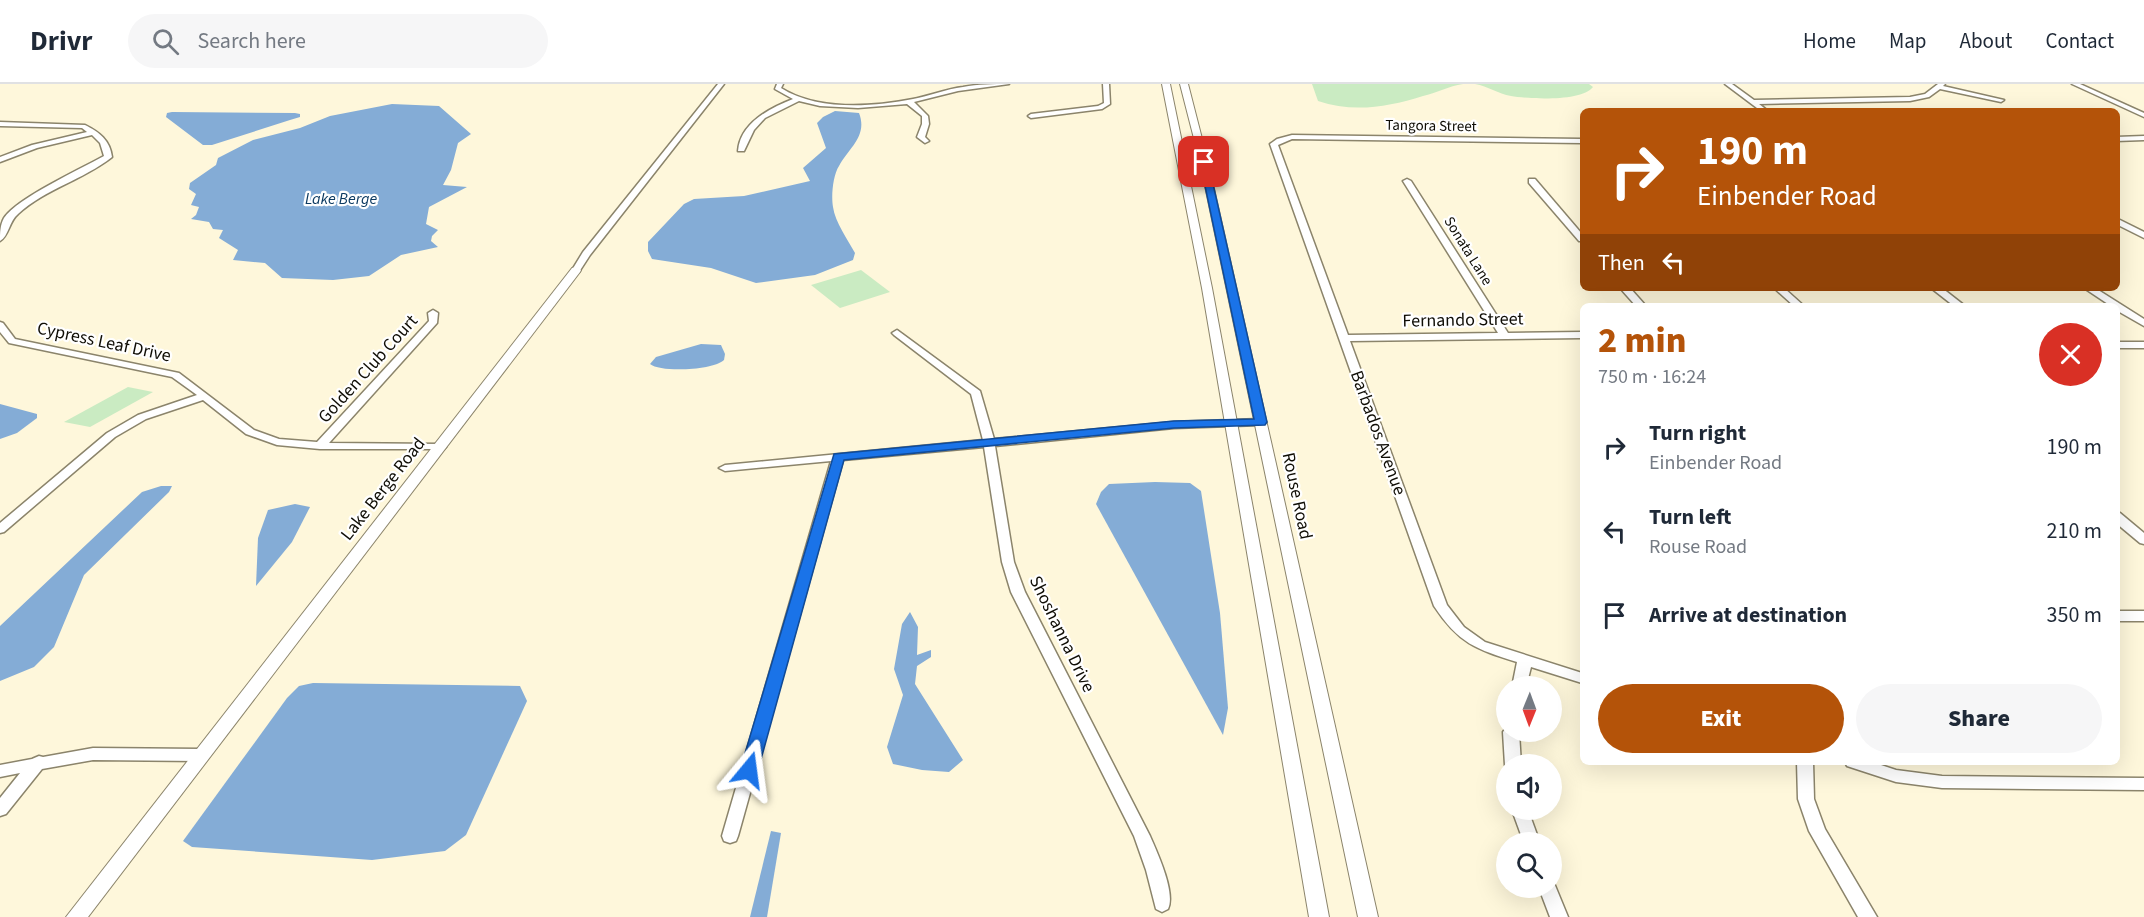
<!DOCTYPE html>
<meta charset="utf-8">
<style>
body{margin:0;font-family:"Source Sans 3",sans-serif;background:#f6f6f7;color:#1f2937;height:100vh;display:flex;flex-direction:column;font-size:22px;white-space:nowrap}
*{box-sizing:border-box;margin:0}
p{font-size:20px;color:#747a83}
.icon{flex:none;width:33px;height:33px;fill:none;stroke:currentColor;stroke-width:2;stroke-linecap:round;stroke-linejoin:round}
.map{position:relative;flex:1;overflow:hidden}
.drawer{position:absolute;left:1580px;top:219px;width:540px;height:462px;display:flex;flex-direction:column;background:#fff;border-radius:9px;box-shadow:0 6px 24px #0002}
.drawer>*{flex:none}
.hud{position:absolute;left:1580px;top:24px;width:540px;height:183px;border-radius:9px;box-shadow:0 6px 24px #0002;background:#b45309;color:#fff;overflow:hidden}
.needle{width:39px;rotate:181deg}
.controls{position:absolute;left:1496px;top:592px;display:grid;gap:12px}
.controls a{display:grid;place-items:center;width:66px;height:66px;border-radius:50%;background:#fff;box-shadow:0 6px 24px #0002;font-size:30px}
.pin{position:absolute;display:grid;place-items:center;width:51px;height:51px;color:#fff;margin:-26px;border-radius:12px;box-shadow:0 3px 9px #0006}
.me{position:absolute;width:66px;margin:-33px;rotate:16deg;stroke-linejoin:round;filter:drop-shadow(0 0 4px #0008)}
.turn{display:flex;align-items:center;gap:21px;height:126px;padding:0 18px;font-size:27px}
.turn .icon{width:78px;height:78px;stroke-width:2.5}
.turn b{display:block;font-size:42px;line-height:51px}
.then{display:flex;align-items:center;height:57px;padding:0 18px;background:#0003;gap:12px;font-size:22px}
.round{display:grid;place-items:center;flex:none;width:63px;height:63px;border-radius:32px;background:#f6f6f7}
.headline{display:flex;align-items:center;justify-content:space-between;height:102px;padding:0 18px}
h1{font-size:36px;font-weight:800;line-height:45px;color:#b45309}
.action{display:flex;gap:12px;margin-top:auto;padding:12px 18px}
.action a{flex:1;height:69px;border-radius:36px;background:#b45309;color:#fff;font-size:24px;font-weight:800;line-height:69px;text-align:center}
.action a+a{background:#f6f6f7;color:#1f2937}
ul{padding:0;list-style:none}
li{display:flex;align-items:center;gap:18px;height:84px;padding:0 18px}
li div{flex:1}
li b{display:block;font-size:22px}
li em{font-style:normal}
header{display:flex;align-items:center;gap:36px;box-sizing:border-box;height:84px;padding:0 30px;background:#fff;border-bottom:2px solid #e0e1e3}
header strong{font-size:28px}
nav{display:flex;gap:33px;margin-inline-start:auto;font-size:21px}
.search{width:420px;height:54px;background:#f6f6f7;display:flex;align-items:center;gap:15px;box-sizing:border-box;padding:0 21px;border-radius:33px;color:#747a83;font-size:22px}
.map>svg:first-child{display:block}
.green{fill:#caebc2}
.water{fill:#84acd6}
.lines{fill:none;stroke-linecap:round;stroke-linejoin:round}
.minor-casing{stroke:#8b846b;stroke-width:3}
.tertiary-casing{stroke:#8b846b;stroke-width:2}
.minor{fill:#fff;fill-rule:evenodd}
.tertiary{fill:#fff;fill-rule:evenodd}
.route{fill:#1a73e8;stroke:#114b97;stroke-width:1.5}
.labels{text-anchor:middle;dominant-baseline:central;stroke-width:4.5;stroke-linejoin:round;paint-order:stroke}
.far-street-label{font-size:15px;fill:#0f0d05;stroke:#fff}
.far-water-label{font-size:16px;font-style:italic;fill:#0c3a61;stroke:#fff}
.street-label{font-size:18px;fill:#0f0d05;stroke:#fff}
</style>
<header>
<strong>Drivr</strong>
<div class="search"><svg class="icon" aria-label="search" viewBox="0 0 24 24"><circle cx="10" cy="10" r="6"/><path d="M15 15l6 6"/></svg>Search here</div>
<nav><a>Home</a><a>Map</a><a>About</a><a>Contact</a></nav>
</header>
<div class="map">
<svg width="2144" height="833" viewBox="0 0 2144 833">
<rect width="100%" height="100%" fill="#fef7db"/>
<!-- green -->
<g class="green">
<path d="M1312,0H1463C1449,2 1436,9 1423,12C1388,23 1353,29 1318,17Z"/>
<path d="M1475,0H1589L1593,3C1582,18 1528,15 1511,12C1498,10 1488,2 1475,0Z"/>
<path d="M861,186L890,208L840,224L811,201Z"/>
<path d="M128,303L153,308L90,343L64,338Z"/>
</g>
<!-- water -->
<g class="water">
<path d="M392,20L439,22L471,50L458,59L451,86L443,101L467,103L429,123L426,140L438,146L432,152L431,157L438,163L401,171L369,192L333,196L282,194L265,179L233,176L238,166L219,154L223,146L213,145L209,138L191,135L196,131L199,123L191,121L196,110L189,105L190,99L216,81L218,74L253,56L300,44L330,32Z"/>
<path d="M835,27L859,29C868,52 849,64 839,82C833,91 831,112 833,123C835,138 848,156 855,169L853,176L815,191L756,199L711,184L652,175L648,167V158L684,120L694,115L744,112L810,97L803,84L826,64L817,39L823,33Z"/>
<path d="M172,28L295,29L300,30V33L290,36L212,61H203L166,33L167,29Z"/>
<path d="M701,260L721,261L725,270L724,276C714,286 661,289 650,280L656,273Z"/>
<path d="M0,320L37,330V334L17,349L0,355Z"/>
<path d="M1155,398L1190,399L1201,407L1220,529L1228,624L1223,651L1096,420L1101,408L1109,400Z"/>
<path d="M161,402H172L169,408L84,491L54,563L34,583L0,597V542L142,408Z"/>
<path d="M295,420L310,423L292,458L256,502L258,454L268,426Z"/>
<path d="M910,528L918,543L917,571L931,566V573L917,582L915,600L963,676L949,688L922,686L893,680L887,663L903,611L894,585L902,540Z"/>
<path d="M313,599L520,602L527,617L466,751L445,767L372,776L192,763L183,757L287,614L299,602Z"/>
<path d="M771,747L781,749L767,833H750Z"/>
</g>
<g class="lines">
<!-- minor casing -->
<g class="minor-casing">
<g id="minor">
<path d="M718,0H724L590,171L579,188H573L572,186L583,168Z"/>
<path d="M777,0H783L781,4C817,27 872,23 913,15C929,12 946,5 963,3C978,0 993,0 1009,0L958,7L914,18L928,32L929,40L925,53L929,57L925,59L917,53L922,40V32L907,20L858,24L820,22L799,17L765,34L754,46L744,67H738C740,39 770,24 793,15L775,5Z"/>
<path d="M1103,0H1109L1110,20L1102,25L1031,34L1028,32L1031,30L1098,22L1104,19Z"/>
<path d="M1725,0H1732L1754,16L1910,13L1925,10L1938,0H1945L1943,2L2004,16L2001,18L1940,5L1929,13L1910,17L1759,20L1768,27H1761Z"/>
<path d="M2072,0H2080L2144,29V33Z"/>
<path d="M0,38L85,41C99,48 110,56 112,73C83,96 45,105 18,130C9,137 9,152 0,157C0,149 0,141 4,134C17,114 81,85 104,72L100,59L92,51L37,64L0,78V73L32,61L87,48L82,44L0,42Z"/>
<path d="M1292,51L1582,55V59L1292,55L1278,61L1348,251L1498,249L1403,97L1407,95L1411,97L1508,249L1582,248V254L1350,257L1447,521L1464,543L1485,558L1582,589V599L1531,583L1526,603H1512L1517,578C1476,565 1459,560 1434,522L1270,60L1277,55Z"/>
<path d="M2144,52V56L2116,57V53Z"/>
<path d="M1529,95H1535L1582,150V157H1579L1529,99Z"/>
<path d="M2116,134L2144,148V154L2116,140Z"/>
<path d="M1620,204H1630L1646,222H1636Z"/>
<path d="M1774,204H1784L1804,222H1794Z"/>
<path d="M1931,204H1942L1965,222H1954Z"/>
<path d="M2084,204H2095L2144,235V242L2116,226V222H2111Z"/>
<path d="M433,226L438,229L437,239L329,359L440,360L444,361L446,363L444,365H320L277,361L246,350L203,316L146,335L115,353L4,448L0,449V439L107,349L138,331L197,311L172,293L9,259L0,248V238L3,239L15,255L179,289L254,346L279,355L317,358L429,237L428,229Z"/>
<path d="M897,246L980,307L994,355L1174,338L1261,335L1266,338L1261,341L1174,344L995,362L1014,478L1025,508L1150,752C1157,768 1176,809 1168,825L1162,828L1156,825L1146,786L1134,752L1011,508L1002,478L984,363L843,376L738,752L736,757L730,759L724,757L722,752L831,377L725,387L719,384L725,381L983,356L971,310L894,251L892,249Z"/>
<rect x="2116" y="258" width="28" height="6"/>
<path d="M2116,428L2120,429L2144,449V460L2140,459L2116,439Z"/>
<rect x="2116" y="527" width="28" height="10"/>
<path d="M1506,644V648H1519L1521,681H1506V683L1505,681L1503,648Z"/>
<path d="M93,664L201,665L206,667L209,671L206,675L201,677L93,676L42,685L6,730L0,732V714L20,689L0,693V681L32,675L39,672L43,673Z"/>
<path d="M1797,678H1813L1814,715L1825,745L1877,833H1858L1809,747L1798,715Z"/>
<path d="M1845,678H1872L1896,686L1942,692L2144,694V706L1942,704L1896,698L1847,682Z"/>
<path d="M1512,726H1528L1540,759H1524Z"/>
<path d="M1551,798L1554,799L1568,833H1550L1539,804H1551Z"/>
</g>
</g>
<!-- tertiary casing -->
<g class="tertiary-casing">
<g id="tertiary">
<path d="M1162,0H1170L1212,204L1329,833H1309L1202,204Z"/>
<path d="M1180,0H1188L1208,78L1378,833H1358L1200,78Z"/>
<path d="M576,183L581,186L580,188L88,833H66L572,184Z"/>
</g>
</g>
<!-- minor -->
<use href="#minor" class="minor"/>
<!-- tertiary -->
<use href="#tertiary" class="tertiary"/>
</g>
<!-- route -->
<path class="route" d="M1204,75L1208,78L1267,338L1265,341L1174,344L844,376L758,686L756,690L749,693L743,690L740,686L834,370L1174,337L1254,335L1200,78Z"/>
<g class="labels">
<!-- far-street labels -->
<g class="far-street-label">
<text transform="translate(1431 42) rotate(1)">Tangora Street</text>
<text transform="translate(1468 167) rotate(58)">Sonata Lane</text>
</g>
<!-- far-water labels -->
<g class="far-water-label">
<text x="341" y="115">Lake Berge</text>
</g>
<!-- street labels -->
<g class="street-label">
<text transform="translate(1463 236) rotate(-1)">Fernando Street</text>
<text transform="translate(104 258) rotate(12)">Cypress Leaf Drive</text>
<text transform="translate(368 285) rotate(-48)">Golden Club Court</text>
<text transform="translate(1378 349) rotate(70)">Barbados Avenue</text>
<text transform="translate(383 405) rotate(-52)">Lake Berge Road</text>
<text transform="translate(1297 412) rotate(78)">Rouse Road</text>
<text transform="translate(1062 550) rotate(64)">Shoshanna Drive</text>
</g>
</g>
</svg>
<div class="controls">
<a><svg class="needle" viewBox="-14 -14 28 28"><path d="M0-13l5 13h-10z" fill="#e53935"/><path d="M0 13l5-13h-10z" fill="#747a83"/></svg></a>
<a><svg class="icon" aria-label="sound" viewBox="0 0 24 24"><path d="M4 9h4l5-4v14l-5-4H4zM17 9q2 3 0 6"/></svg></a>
<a><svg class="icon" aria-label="search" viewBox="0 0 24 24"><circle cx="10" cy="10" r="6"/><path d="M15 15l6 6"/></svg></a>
</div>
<div class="pin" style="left:1204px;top:78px;background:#d93025"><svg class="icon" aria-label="arrive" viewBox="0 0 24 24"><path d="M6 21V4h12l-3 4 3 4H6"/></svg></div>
<svg class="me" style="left:749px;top:686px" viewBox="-20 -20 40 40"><path d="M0-17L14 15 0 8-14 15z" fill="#1a73e8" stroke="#fff" stroke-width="4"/></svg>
<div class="hud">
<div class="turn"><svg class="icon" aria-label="right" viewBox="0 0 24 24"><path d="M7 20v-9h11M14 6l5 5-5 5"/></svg><div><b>190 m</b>Einbender Road</div></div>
<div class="then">Then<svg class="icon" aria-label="left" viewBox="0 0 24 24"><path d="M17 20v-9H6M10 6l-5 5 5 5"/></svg></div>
</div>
<section class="drawer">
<div class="headline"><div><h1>2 min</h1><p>750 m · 16:24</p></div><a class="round" style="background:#d93025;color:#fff"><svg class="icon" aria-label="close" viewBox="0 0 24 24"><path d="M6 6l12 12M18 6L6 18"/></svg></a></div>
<ul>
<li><svg class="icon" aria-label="right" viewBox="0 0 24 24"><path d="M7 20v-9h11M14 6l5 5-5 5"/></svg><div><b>Turn right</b><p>Einbender Road</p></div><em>190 m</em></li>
<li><svg class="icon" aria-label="left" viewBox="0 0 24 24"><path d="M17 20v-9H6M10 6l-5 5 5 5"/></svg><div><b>Turn left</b><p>Rouse Road</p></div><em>210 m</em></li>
<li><svg class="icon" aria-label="arrive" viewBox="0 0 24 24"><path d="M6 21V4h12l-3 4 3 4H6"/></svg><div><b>Arrive at destination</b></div><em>350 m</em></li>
</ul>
<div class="action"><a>Exit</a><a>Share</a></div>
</section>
</div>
